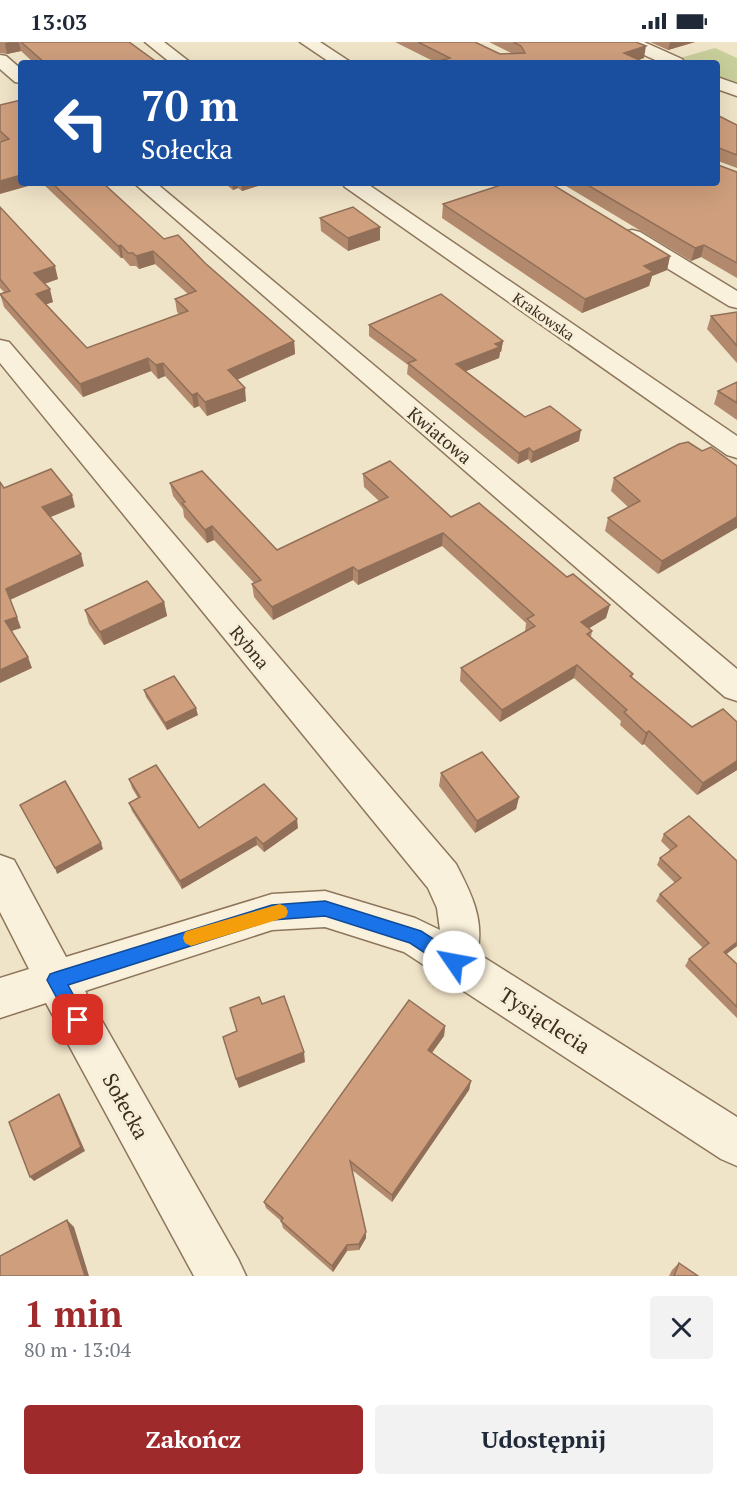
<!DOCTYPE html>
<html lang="pl">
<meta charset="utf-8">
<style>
body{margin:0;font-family:"PT Serif",serif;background:#f2f2f3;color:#1f2937;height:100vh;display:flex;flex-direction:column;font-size:22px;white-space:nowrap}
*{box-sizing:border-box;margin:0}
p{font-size:20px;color:#747a83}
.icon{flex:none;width:33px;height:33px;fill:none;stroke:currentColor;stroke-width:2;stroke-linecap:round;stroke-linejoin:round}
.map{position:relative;height:1234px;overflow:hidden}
.drawer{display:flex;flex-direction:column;background:#fff;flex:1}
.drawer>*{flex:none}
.banner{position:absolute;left:18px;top:18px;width:702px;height:126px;border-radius:6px;box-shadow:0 6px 24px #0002;background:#1a4fa0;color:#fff;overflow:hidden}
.pin{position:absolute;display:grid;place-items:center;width:51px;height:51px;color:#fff;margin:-26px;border-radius:12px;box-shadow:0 3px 9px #0006}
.me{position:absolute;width:66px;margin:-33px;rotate:303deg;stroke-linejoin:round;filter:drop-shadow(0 0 4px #0008)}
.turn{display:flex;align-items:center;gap:21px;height:126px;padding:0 24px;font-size:27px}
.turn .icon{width:78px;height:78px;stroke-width:2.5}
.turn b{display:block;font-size:42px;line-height:51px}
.round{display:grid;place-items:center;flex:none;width:63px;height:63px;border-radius:6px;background:#f2f2f3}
.headline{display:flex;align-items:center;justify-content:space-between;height:102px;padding:0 24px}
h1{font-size:36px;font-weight:800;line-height:45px;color:#9e2a2b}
.button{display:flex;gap:12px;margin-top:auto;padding:12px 24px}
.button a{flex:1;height:69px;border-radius:6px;background:#9e2a2b;color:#fff;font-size:24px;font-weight:800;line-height:69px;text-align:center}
.button a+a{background:#f2f2f3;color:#1f2937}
.status{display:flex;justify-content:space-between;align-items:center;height:42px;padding:0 30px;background:#fff;direction:ltr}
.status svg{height:16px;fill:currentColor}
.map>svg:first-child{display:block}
.green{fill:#c9cf9b}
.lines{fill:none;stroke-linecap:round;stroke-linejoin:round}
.minor-casing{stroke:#8d765c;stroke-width:3}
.minor{fill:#faf1dc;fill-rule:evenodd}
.wall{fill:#b2896c}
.shaded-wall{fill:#916f58}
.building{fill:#cf9f7d;stroke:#916f58;stroke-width:1.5}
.route{fill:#1a73e8;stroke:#114b97;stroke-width:1.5}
.slow{fill:#f59e0b}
.labels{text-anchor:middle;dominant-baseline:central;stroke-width:6;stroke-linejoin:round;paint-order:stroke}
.far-street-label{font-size:15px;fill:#3d2e20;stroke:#f7eed8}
.street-label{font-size:18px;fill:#3d2e20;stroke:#f7eed8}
.near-street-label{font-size:21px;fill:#3d2e20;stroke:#f7eed8}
</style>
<div class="status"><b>13:03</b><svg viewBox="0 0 49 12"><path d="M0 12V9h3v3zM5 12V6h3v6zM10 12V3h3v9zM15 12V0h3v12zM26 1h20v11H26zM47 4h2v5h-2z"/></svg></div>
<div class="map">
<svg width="737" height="1234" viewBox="0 0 737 1234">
<rect width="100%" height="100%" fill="#f0e4c8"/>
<!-- green -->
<path class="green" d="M715,6L737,16V47L717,39V21H680L673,18Z"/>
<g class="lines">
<!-- minor casing -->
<g class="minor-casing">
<g id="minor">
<path d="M145,0H164L191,21H171Z"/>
<path d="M300,0H320L352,21H331Z"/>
<path d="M622,0H644L682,17L685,21H662L624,4Z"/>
<path d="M0,13L6,14L21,27V41L15,40L0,27Z"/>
<path d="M717,35L737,42V54L717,47Z"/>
<path d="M134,141H156L737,627V659L725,655Z"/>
<path d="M342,141H366L737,394V416L727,413L345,145Z"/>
<path d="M632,188L640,190L737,249V266L729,264L624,200L621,195L624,190Z"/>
<path d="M0,298L9,300L456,822C471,851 485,878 477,911L737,1075V1124L721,1117L404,910L325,885L272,888L85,949L238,1217L246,1234H194L46,961L0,976V936L29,927L0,870V813L14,818L66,915L272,852L325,849L415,876L440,888L437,866L428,846L0,321Z"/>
</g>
</g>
<!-- minor -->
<use href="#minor" class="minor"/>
</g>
<!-- wall -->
<g class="wall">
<path d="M0,0H130L158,21H34L21,9L7,12L0,11Z"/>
<path d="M395,0H475L500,12H513L489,0H637L644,16L638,18L435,20Z"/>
<path d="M650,0H695L668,8Z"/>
<path d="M0,63L21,141L0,98Z"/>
<path d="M717,73L737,83V126L718,119V123L737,130V236L701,215L691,219L561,141H717Z"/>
<path d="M42,141H103L164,197L205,221L294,299L295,312L237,338L246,359L207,374L199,364L194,366L165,334L158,337L151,329L83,355L4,265L0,252L4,250L0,246V165L58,237L44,242L53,260L46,262L87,306L179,272L177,270L175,257L188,252L155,222L139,227L136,224H130L123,216H121Z"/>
<path d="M224,141H267L242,149L238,146L233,148Z"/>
<path d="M443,162L670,214L667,228L652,234L649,244L582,271L442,176Z"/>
<path d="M320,176L380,185V198L348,209L321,189Z"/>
<path d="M737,270V321L707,287L711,274Z"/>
<path d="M369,283L503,299L501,310H500L499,316L466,329L525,375L579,399L531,421L528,417L518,422L407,332L408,323L369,294Z"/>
<path d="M737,340V378L714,362L718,349Z"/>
<path d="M702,409L658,532L605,489L608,476L628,465L611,449L614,436Z"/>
<path d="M363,432L451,475L606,576L589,586L592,589L591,595L633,632L632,636L692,685L737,680V728L697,753L644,702L642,703L620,683L621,679L574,636L500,680L460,639L461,626L525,590L526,581L442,504L358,543L353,538L273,578L254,555L252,542L254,541L214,498L207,501L184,475L183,467L173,454L170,441L277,508L379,459L364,445Z"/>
<path d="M164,560L167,574L104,603L89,582L85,568Z"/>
<path d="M144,648L198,673L167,688L146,655Z"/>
<path d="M441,731L519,755L516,767L475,791L439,744Z"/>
<path d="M129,737L199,786H298L264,810L257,803L182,847L132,769L129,761L138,756L132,746Z"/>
<path d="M664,792L737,819V904L726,912L737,922V976L685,924L689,917L703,906L656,859L660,852L675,841L657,823L660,816L670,808L661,799Z"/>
<path d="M445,984L444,994L432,1011L471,1039L469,1048L392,1160L352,1128L366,1196L359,1208L347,1209L333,1230L283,1186L281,1179L266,1166L264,1160Z"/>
<path d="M679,1221L698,1234H669L672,1228Z"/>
</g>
<!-- shaded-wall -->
<g class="shaded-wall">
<path d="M9,0H19L21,9L7,12L5,1Z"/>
<path d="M670,0H695L668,8Z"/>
<path d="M646,4L644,16L627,21L624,11Z"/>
<path d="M21,133V141H39L0,152V139Z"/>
<path d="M178,141H191L179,144Z"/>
<path d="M232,141H238V146L233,148Z"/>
<path d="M241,141H267L242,149Z"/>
<path d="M380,185V198L348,209V196Z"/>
<path d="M121,203L123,216H121L118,204Z"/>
<path d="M704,203L701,215L691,219L695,206Z"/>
<path d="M153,209L155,222L139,227L136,214Z"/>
<path d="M670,214L667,228L652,234L649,244L582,271L585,257L644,224Z"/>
<path d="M55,224L58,237L38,244L34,231Z"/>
<path d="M50,247L53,260L39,265L36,252Z"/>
<path d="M294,299L295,312L229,341L228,328Z"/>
<path d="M503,299L501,310H500L499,316L456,333V322Z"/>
<path d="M148,316L151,329L83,355L80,342Z"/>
<path d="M163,321L165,334L158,337L156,323Z"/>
<path d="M245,346L246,359L207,374L205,360Z"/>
<path d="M197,351L199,364L194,366L192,353Z"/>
<path d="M581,388L579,399L531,421L533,410Z"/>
<path d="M529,406L528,417L518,422L519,411Z"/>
<path d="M72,453L75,465L46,477L42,465Z"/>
<path d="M737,475V486L658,532L662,519Z"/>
<path d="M212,484L214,498L207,501L205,488Z"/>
<path d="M443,491L442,504L358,543V529Z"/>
<path d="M81,512L84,524L10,558L6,547Z"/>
<path d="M353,525V538L273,578L272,565Z"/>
<path d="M164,560L167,574L104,603L100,590Z"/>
<path d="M610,563L606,576L578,593L581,580Z"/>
<path d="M17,575L21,586L9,590L5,579Z"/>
<path d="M28,615L32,626L0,641V628Z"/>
<path d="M577,623L574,636L500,680L502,668Z"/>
<path d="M196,666L198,673L167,688L165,681Z"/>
<path d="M649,689L644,702L642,703L646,691Z"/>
<path d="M737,719V728L697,753L703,741Z"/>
<path d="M519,755L516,767L475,791L477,779Z"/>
<path d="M297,777L298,786L264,810L263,802Z"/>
<path d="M256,795L257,803L182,847L180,839Z"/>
<path d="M101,801L103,807L57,832L55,826Z"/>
<path d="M737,900V904L720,917L724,910Z"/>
<path d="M445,984L444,994L427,1017L428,1008Z"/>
<path d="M304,1010L305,1020L239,1046L236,1037Z"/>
<path d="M471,1039L469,1048L392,1160V1153Z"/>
<path d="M59,1052L62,1057L85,1109L34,1139L30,1135Z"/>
<path d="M67,1178L74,1185L89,1234H85Z"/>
<path d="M366,1190V1196L359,1208V1202Z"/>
<path d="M347,1203V1209L333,1230L332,1224Z"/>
</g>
<!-- building -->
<g class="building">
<path d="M21,0H129L158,21H45Z"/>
<path d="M418,0H475L500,12L525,11L521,4L513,0H636L646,4L624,11L646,21H431L450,16Z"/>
<path d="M21,58V133L0,139V100L9,97L0,89V63Z"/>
<path d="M717,73L737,83V113L719,106L718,123L737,130V221L704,203L695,206L584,141H717Z"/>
<path d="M52,141H103L164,197L178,193L205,221L294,299L228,328L245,346L205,360L197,351L192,353L163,321L156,323L148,316L80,342L0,252L10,249L0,237V165L55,224L34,231L50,247L36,252L87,306L188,269L175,257L196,249L153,209L136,214L133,211H128L121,203L118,204Z"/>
<path d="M507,141H550L670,214L644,224L653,230L585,257L443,162Z"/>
<path d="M353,165L380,185L348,196L320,176Z"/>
<path d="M441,252L503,299L495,302L500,305L456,322L525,375L550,364L581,388L533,410L529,406L519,411L408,321L416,318L369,283Z"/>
<path d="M737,270V304L711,274Z"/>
<path d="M737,340V361L718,349Z"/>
<path d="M688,400L702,409L711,405L737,424V475L662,519L608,476L640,459L614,436L679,402Z"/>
<path d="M390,419L451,475L479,461L567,535L573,532L610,563L581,580L592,589L587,592L633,632L630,634L692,685L723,667L737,680V719L703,741L649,689L646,691L624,670L627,668L577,623L502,668L461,626L535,584L527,577L534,573L443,491L358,529L353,525L272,565L252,542L261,538L212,484L205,488L182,461L185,460L170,441L202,429L277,508L388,455L363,432Z"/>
<path d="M51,427L72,453L42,465L81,512L6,547L17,575L5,579L28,615L0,628V440L4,446Z"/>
<path d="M147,539L164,560L100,590L85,568Z"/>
<path d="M174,634L196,666L165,681L144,648Z"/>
<path d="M482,710L519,755L477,779L441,731Z"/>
<path d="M156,723L199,786L264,742L297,777L263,802L256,795L180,839L129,761L140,755L129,737Z"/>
<path d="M65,739L101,801L55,826L20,763Z"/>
<path d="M689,774L737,819V900L724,910L737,922V965L689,917L709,901L660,852L681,836L660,816L677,804L664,792Z"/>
<path d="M284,954L304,1010L236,1037L223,995L237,989L230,966L259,955L262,962Z"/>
<path d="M409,958L445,984L428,1008L471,1039L392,1153L350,1119L366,1190L359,1202L347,1203L332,1224L281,1179L283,1176L264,1160Z"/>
<path d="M59,1052L81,1105L30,1135L9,1080Z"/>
<path d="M67,1178L85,1234H0V1214Z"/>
<path d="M679,1221L698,1234H674Z"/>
</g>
<!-- route -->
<path class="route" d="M325,859L421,889L460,914L462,920L460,926L454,928L448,926L410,901L325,874L272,878L68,943L87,978L84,984L78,986L72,984L47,938L50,932L56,930L272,863Z"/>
<!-- slow -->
<path class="slow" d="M280,862L286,865L288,870L286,875L280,877L191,904L185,901L183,896L185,890L191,888Z"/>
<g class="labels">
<!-- far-street labels -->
<g class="far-street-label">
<text transform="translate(544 274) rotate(35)">Krakowska</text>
</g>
<!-- street labels -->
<g class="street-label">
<text transform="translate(440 393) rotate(40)">Kwiatowa</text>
<text transform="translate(250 605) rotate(50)">Rybna</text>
</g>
<!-- near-street labels -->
<g class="near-street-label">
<text transform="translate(545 978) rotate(33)">Tysiąclecia</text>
<text transform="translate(126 1064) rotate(61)">Sołecka</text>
</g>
</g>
</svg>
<div class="pin" style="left:78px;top:978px;background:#d93025"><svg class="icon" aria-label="arrive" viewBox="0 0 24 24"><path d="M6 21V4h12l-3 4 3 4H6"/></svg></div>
<svg class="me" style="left:454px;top:920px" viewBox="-20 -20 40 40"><circle r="19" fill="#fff"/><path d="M0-13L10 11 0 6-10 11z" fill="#1a73e8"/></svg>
<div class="banner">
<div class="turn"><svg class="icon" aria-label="left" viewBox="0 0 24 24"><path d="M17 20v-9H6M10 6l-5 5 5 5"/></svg><div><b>70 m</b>Sołecka</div></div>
</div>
</div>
<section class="drawer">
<div class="headline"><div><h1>1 min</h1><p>80 m · 13:04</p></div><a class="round"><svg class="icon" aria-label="close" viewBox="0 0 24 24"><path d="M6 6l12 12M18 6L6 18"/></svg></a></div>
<div class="button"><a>Zakończ</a><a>Udostępnij</a></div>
</section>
